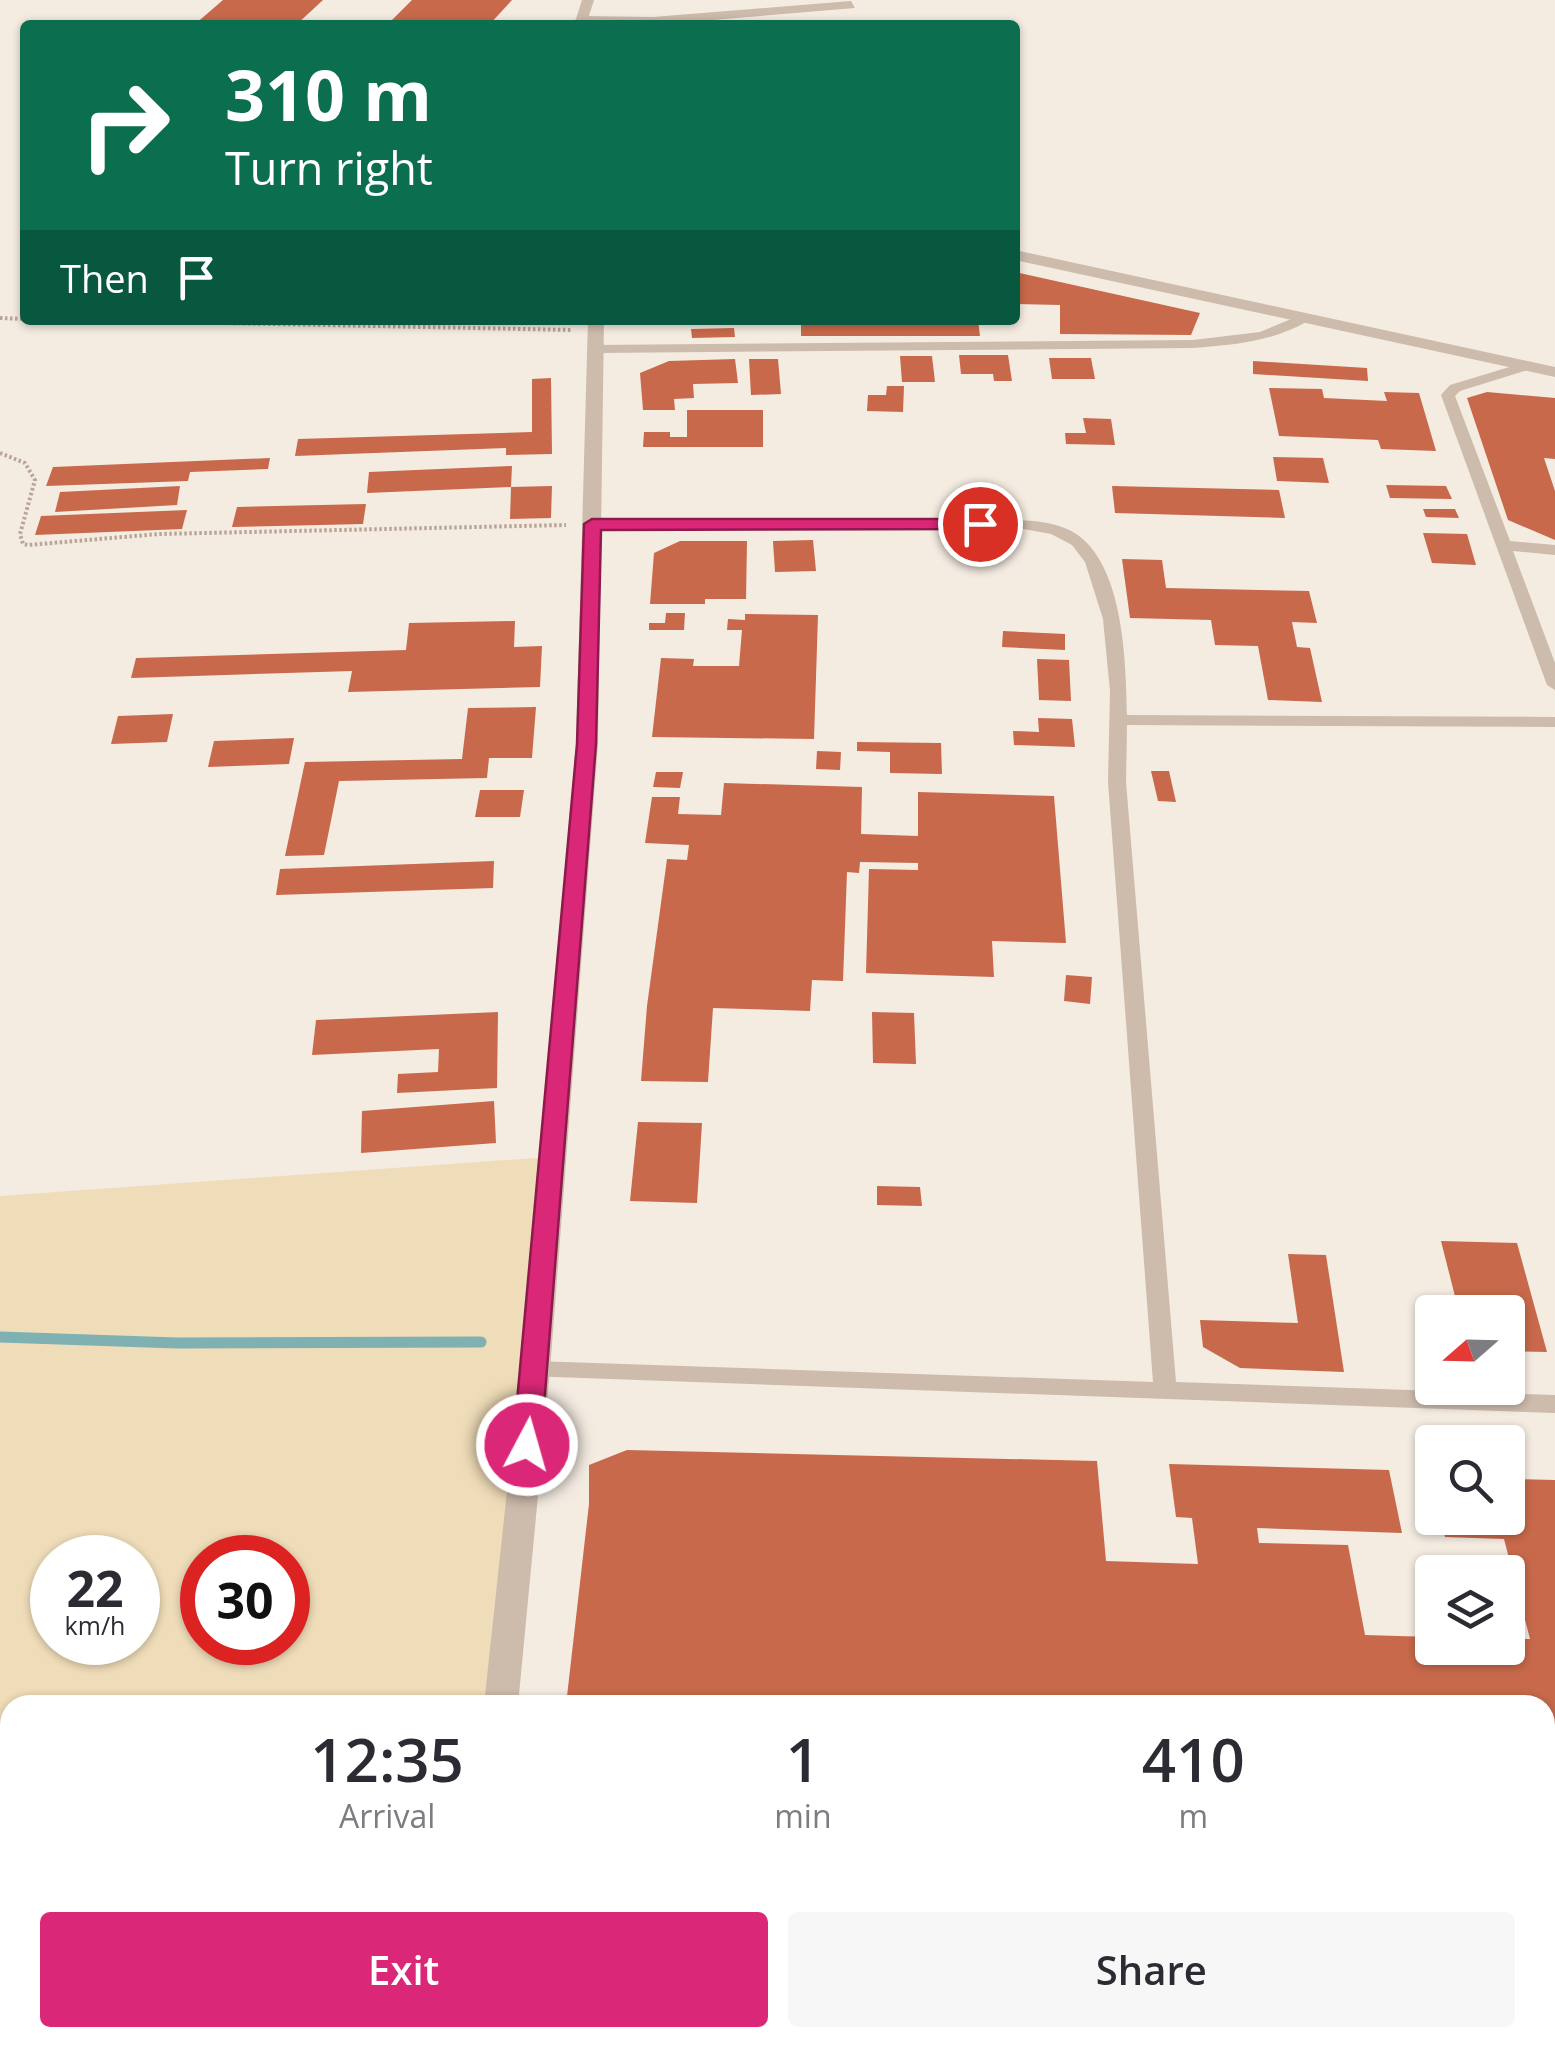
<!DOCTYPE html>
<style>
body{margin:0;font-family:"Open Sans",sans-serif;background:#f7f7f7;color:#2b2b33;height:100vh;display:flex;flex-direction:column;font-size:38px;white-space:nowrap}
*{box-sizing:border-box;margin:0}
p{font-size:32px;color:#7c7c81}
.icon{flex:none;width:55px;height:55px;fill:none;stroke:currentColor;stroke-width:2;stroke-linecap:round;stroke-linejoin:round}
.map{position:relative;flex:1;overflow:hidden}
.details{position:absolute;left:0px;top:1695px;width:1555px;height:352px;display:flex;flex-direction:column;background:#fff;border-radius:30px 30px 0 0;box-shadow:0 2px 8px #0004}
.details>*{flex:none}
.banner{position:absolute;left:20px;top:20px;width:1000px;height:305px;border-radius:10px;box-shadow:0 2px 8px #0004;background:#0b6e4f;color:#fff;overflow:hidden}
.needle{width:65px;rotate:250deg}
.tools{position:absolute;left:1415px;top:1295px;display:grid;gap:20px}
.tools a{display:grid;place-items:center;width:110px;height:110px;border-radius:10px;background:#fff;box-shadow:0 2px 8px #0004;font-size:50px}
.speed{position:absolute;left:30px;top:1535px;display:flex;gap:20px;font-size:50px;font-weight:700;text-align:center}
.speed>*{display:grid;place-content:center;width:130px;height:130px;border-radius:50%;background:#fff;box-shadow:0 2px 8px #0004;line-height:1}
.speed small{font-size:25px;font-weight:400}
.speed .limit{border:15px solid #d22;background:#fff;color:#111}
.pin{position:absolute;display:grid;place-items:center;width:85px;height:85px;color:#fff;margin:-42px;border:5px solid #fff;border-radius:50%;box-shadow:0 2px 10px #0007}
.me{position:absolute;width:110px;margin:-55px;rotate:6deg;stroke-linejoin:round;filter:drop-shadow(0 0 8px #0008)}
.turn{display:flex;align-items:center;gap:35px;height:210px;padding:0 40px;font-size:45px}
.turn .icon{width:130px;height:130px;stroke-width:2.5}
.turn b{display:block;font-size:70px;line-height:85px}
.then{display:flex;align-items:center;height:95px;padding:0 40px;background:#0003;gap:20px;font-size:38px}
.eta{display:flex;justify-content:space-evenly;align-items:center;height:170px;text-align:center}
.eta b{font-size:60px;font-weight:600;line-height:70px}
.cta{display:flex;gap:20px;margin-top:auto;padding:20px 40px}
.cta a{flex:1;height:115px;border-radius:10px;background:#db2777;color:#fff;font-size:40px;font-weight:600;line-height:115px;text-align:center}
.cta a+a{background:#f7f7f7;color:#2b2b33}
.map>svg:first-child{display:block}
.sand{fill:#efdcb8;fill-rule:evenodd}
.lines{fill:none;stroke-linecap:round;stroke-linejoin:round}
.stream{stroke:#7fb0b2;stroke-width:11}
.building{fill:#c8694b}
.path{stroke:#b9a596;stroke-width:4;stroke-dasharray:2.5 2.5;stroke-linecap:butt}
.service{fill:#cdbbac;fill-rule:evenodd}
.minor{fill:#cdbbac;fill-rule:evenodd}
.tertiary{fill:#cdbbac;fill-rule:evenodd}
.route{fill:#db2777;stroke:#8e194d;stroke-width:2.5}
</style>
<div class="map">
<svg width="1555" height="2047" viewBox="0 0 1555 2047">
<rect width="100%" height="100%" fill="#f4ebe1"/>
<!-- sand -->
<g class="sand">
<path d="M564,1156L515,1705H10V1826L0,1827V1196ZM52,1558H138V1642H52ZM202,1558H288V1642H202Z"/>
<path d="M10,2024V2038H485L484,2047H6Z"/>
</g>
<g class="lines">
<!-- stream -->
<path class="stream" d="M0,1337L177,1343L481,1342"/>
</g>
<!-- building -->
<g class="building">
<path d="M223,0H323L296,25H194Z"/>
<path d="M412,0H512L489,25H387Z"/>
<path d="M1015,272L1060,282L1200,313L1191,335L1060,334V305L1015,304Z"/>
<path d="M801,320H978L980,336H801Z"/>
<path d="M734,328L735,337L692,338L691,329Z"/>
<path d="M959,355H1008L1012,381H994L993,374H961Z"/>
<path d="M900,356H932L935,382H902Z"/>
<path d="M1049,358H1091L1095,379H1052Z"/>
<path d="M735,359L738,383L693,384L694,398L674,399L675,410H643L640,373L669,361Z"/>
<path d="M749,359H778L781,394L751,395Z"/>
<path d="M1253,361L1367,368L1368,381L1253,374Z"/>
<path d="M551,378L552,454L506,455V448L295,456L298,439L532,432V379Z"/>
<path d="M887,386H904L903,412L867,411L868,395H886Z"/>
<path d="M1269,388L1322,389L1324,398L1387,401L1384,392L1419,393L1436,451L1381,449L1378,440L1279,436Z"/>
<path d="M1487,392L1555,398V459L1544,458L1555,491V540L1508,520L1467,398Z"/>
<path d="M687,410H763V447H643L644,432H670V437H687Z"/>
<path d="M1083,418L1111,419L1115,445L1066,444L1065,433H1086Z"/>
<path d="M1273,457L1323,458L1329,483L1277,481Z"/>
<path d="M270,458L268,469L190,472L188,481L46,486L53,467Z"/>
<path d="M512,466L511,487L552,486L551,518L510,519L511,487L367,493L369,472Z"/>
<path d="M1386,485L1446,486L1452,499L1390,498Z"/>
<path d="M180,486L177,505L55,512L60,492Z"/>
<path d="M1112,486L1279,490L1285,518L1115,513Z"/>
<path d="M366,504L363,524L232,527L237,507Z"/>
<path d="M1423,509H1455L1459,518L1426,517Z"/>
<path d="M187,510L182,529L35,535L41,516Z"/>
<path d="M1423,533L1467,534L1476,565L1432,563Z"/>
<path d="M813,540L816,571L775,572L773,541Z"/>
<path d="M680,541H747L746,599H705V604H650L654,553Z"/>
<path d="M1122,559L1162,560L1166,588L1309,591L1317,623L1292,622L1297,647L1310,648L1322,702L1268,700L1258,646L1215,645L1211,620L1130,618Z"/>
<path d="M666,613H685L684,630H649V623H665Z"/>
<path d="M745,614L818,615L814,739L652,737L661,658L694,659L693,666H739L742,630H727L728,619L745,620Z"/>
<path d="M515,621L514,647L542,646L540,687L348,692L352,671L131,678L136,658L406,650L409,623Z"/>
<path d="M1003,631L1065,634V650L1002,647Z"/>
<path d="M1037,659L1069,660L1071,701L1039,700Z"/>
<path d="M536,707L532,758H489L487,778L339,781L324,855L285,856L305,762L462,759L468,708Z"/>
<path d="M173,714L167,742L111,744L118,716Z"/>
<path d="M1038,718L1072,719L1075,747L1014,745L1013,731L1039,732Z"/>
<path d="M294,738L289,764L208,767L214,741Z"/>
<path d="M857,742L941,743L942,774L890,773V752L857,751Z"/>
<path d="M817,751L841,752L840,770L816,769Z"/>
<path d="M1151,771H1169L1176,802L1158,801Z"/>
<path d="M656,772H683L680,788L653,787Z"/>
<path d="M724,783L862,787L861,834L918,836V792L1054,796L1066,943L992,941L994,977L866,973L869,869L918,870V863L860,862L859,873L847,872L843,981L812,980L810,1011L713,1008L708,1082L641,1081L647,1006L667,859L687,860L689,845L645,843L652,797H680L678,814L721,815Z"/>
<path d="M480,790H524L520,817H475Z"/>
<path d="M494,861L493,888L276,895L280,869Z"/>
<path d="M1066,975L1092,977L1090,1004L1064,1001Z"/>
<path d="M498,1012L497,1088L397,1093L398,1074L438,1072L439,1049L312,1055L316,1020Z"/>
<path d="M872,1012L914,1013L916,1064L873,1063Z"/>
<path d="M494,1101L496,1143L361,1153L362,1111Z"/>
<path d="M638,1122L702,1123L697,1203L630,1201Z"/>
<path d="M877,1186L920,1187L922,1206L877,1205Z"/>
<path d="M1441,1241L1517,1243L1547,1352L1508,1351V1312H1459Z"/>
<path d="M1288,1254L1326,1255L1344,1372L1240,1368L1203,1347L1200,1320L1298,1323Z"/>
<path d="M627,1450L1097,1461L1106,1561L1198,1564L1192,1518L1176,1517L1169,1464L1389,1470L1402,1533L1257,1528L1259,1543L1348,1545L1365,1635L1432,1637V1648H1508V1639H1530L1504,1539L1445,1537L1441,1518H1508V1479L1555,1480V1848L1545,1847V1705H566L589,1504V1465Z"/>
<path d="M1545,1936L1555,1937V1974H1545Z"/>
</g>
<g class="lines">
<!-- path -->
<g class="path">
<path d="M0,318L25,319"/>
<path d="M73,320L572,330"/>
<path d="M0,453L25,463L35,480L20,534L23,544L28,545L159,534L566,525"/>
</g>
<!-- service -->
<g class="service">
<path d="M1301,315L1306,316V322C1271,342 1232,345 1193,348L597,353L590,349L597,345L1193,340L1260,332Z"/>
<path d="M1526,362L1533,366L1531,369L1460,391L1455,396L1510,541L1555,545V555L1513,551L1555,663V690L1547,685L1441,395L1450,385Z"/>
<path d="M1018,520C1038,521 1062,523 1079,536C1124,570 1126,663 1127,715L1555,717V727L1127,725L1126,782L1176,1382L1555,1395V1413L527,1376L523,1370L527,1364L535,1361L1153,1382L1108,782L1110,691L1103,619L1085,562L1072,545L1051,534L1018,528L592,529L585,525L592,521Z"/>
<path d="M1545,2011H1555V2041L1537,2038H1545Z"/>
</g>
<!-- minor -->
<g class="minor">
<path d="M851,1L855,8L653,25L581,24L575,20L581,16L653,17Z"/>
<path d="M588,320H604L598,744L550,1370L518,1705H484L520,1370L576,744Z"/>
<path d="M446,2038H484L483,2047H445Z"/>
</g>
<!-- tertiary -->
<g class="tertiary">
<path d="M582,0H594L586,25H574Z"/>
<path d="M1015,250L1555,367V377L1015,260Z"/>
</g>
</g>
<!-- route -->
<path class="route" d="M592,519H980L988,524L980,529L601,530L596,744L541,1445L537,1452L527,1455L517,1452L513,1445L577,744L584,524Z"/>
</svg>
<div class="tools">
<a><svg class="needle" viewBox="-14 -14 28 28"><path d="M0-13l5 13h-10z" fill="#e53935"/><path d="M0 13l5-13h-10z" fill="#7c7c81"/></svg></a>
<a><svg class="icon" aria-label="search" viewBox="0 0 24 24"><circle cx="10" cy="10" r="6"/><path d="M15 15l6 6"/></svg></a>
<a><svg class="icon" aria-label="layers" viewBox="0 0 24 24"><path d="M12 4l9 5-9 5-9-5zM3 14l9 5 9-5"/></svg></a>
</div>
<div class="speed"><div>22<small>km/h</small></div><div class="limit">30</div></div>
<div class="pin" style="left:980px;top:524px;background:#d93025"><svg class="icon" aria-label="arrive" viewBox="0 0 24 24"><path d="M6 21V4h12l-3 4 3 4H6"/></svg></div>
<svg class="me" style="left:527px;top:1445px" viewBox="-20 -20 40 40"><circle r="17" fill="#db2777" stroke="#fff" stroke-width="3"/><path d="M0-11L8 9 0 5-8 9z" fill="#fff"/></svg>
<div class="banner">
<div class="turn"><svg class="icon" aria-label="right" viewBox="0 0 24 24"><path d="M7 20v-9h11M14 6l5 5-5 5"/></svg><div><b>310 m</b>Turn right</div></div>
<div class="then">Then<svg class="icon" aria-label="arrive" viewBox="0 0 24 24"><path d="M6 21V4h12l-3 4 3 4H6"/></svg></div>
</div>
<section class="details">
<div class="eta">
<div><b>12:35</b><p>Arrival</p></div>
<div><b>1</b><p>min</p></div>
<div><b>410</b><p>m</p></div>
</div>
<div class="cta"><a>Exit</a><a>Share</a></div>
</section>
</div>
